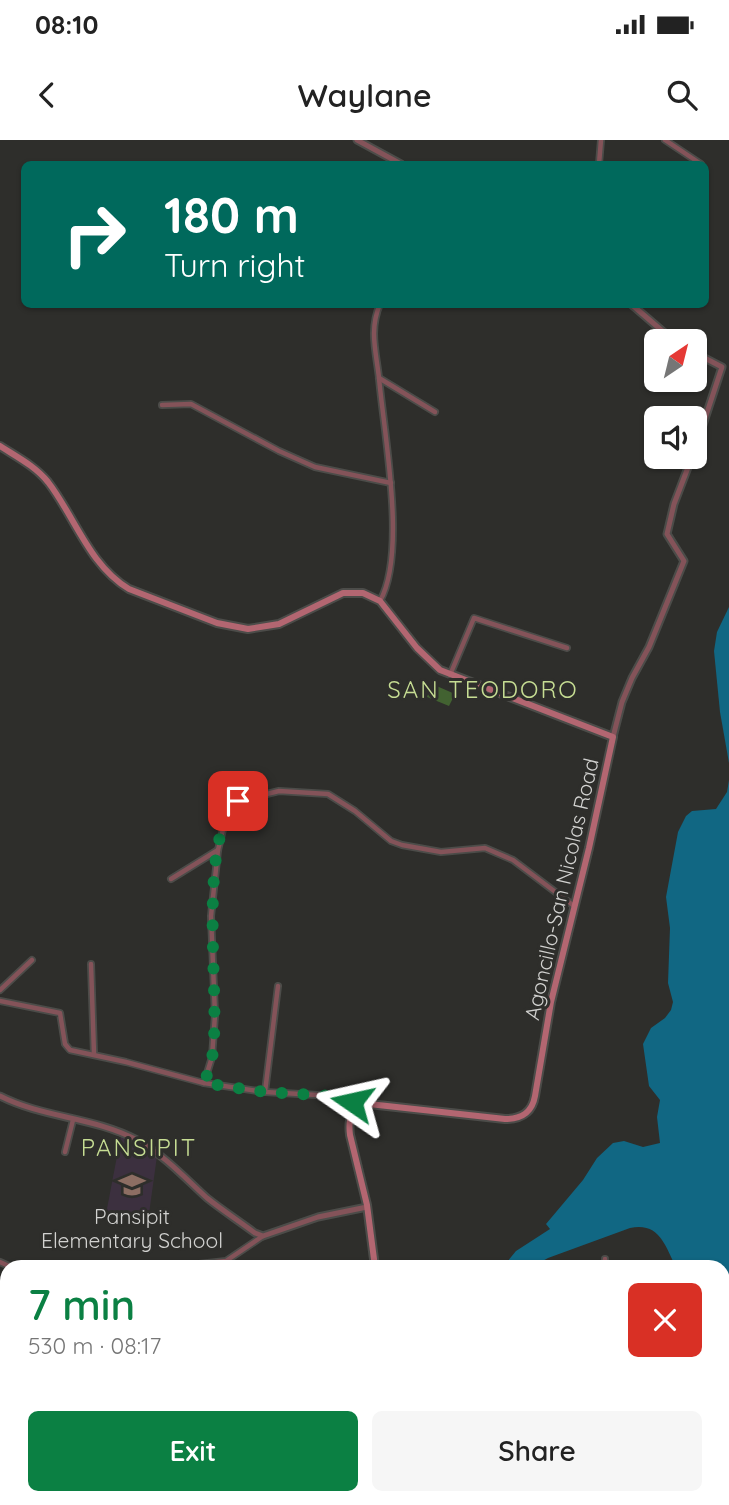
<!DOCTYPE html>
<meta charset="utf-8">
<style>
body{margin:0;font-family:Quicksand,sans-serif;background:#f6f6f6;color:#222;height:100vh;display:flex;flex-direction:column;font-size:26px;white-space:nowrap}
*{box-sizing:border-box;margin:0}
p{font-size:23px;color:#767676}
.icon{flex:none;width:38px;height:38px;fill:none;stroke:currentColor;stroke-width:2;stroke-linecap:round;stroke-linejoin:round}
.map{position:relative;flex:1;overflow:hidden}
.details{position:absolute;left:0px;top:1120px;width:730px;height:245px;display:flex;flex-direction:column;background:#fff;border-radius:21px 21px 0 0;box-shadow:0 2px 5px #0004}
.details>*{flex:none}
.top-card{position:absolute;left:21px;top:21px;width:688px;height:147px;border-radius:10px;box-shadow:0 2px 5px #0004;background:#00695c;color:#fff;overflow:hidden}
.needle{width:46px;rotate:35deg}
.fabs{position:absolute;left:644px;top:189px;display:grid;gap:14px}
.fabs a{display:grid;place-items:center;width:63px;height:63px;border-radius:10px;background:#fff;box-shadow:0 2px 5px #0004;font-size:35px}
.pin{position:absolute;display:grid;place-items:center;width:60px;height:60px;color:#fff;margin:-30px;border-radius:14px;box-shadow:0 4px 10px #0006}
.me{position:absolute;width:77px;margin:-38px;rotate:281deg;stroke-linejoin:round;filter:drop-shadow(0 0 5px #0008)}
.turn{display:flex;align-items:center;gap:24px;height:147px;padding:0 28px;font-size:32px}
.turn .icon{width:91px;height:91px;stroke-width:2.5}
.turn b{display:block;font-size:49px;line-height:60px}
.round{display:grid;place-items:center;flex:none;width:74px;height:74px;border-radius:10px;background:#f6f6f6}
.summary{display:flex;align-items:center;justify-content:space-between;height:119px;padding:0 28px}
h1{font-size:42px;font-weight:600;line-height:52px;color:#0b8043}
.primary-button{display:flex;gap:14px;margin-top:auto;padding:14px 28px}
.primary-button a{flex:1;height:80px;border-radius:10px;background:#0b8043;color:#fff;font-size:28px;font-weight:600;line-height:80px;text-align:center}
.primary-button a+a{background:#f6f6f6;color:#222}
.status{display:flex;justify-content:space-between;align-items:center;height:49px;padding:0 35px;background:#fff;direction:ltr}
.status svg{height:19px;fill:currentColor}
header{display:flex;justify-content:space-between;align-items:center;height:91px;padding:0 28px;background:#fff;font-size:32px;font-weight:600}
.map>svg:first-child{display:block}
.education{fill:#3c303f}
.green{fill:#426231}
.water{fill:#116783}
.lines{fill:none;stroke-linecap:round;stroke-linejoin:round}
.minor-casing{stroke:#4c4c49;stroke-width:8}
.tertiary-casing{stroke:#4c4c49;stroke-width:9}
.secondary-casing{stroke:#4c4c49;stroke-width:10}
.minor{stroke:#845359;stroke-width:4.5}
.tertiary{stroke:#845359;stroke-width:5}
.secondary{stroke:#b36671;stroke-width:6}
.route{stroke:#0b8043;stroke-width:12;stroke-dasharray:0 21.6}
.labels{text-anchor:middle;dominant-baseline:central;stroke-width:6;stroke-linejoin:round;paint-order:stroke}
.street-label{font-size:21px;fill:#d2d2d0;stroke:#2e2e2b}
.poi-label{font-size:21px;fill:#d2d2d0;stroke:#2e2e2b}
.quarter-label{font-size:24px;letter-spacing:2px;fill:#c6dd93;stroke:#2e2e2b}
</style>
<div class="status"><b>08:10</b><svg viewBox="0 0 49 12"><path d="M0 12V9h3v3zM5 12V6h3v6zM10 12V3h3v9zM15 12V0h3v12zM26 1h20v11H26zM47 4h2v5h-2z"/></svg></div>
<header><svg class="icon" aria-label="back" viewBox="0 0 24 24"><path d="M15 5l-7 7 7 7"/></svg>Waylane<svg class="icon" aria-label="search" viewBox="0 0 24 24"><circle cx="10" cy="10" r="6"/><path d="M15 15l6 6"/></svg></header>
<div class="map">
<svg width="729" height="1365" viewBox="0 0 729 1365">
<rect width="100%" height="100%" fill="#2e2e2b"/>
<!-- education -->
<path class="education" d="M121,995L157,1016L148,1081L106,1074Z"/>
<!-- green -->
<path class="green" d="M432,544L455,554L449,566L427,557Z"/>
<!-- water -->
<g class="water">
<path d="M729,467V623L720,572L714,511L717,492Z"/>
<path d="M729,640V1174L723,1160V1127H676C665,1106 660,1082 630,1088L548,1118L532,1127H503L516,1111L550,1089L546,1084L583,1040L597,1018L613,1003L624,1001L643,1007L660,1003L657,977L660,960L649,946L643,904L651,888L665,878L671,870L673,862L668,843L670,788L666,757L678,692L686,676L692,671L716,669L727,652Z"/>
</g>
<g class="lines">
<!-- minor casing -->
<g class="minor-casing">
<g id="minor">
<path d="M665,0L701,24"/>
<path d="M599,24L601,0"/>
<path d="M380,164C369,190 376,211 379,238C384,294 407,413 380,461"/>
<path d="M379,238L435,272"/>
<path d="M162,265L191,264L279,311L315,327L391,343"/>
<path d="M450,535L474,478L567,508"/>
<path d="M171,739L218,710"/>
<path d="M91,824L94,914"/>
<path d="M0,850L32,820"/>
<path d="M0,861L60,873L65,904L70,910L126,922L204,943L265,952L335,956L345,958L357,967"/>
<path d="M204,943L212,917L215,875L211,776L218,710L227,673L238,661L279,651L328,654L355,671L391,701L402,705L441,712L485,708L513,720L574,766"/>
<path d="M265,952L278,846"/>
<path d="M65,1012L73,980"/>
<path d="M605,1119V1127"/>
<path d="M0,1122L11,1127"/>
<path d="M50,1127L56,1125L64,1127"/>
<path d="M172,1127L226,1121L263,1096"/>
<path d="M723,1271L729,1273"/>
<path d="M723,1333L729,1329"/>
<path d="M339,1358L359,1365"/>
<path d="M214,1365L218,1358"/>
<path d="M380,1365L381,1358"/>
<path d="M429,1365L430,1358"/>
<path d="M577,1365V1358"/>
<path d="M601,1365L602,1358"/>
</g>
</g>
<!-- tertiary casing -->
<g class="tertiary-casing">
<g id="tertiary">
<path d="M357,0L401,24"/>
<path d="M631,164L674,201"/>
<path d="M695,213L722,227L695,309"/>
<path d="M613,597L622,562L632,538L649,507L684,421L667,394L674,364L692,317"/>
<path d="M0,956C43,978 94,977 137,1000C164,1015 185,1038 207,1058C222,1070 239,1081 255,1093L263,1096L318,1077L367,1067"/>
</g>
</g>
<!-- secondary casing -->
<g class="secondary-casing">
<g id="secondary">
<path d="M0,306C17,317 35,326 48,342C75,377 89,425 129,449L217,483L248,489L279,484L343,453H363L380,461L417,508L440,530L613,597L589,708L551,862L535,956C532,973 521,979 505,979L369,964C351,965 348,979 350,995L367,1065L375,1127"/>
<path d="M711,1358L713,1365"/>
<path d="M165,1365L168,1358"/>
</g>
</g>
<!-- minor -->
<use href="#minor" class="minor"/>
<!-- tertiary -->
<use href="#tertiary" class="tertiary"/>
<!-- secondary -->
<use href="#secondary" class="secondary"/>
</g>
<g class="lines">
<!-- route -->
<path class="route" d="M238,661C195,701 222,859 212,918C210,927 207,935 204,943L265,952L335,956L352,962"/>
</g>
<!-- icons -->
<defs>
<g id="school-bare" transform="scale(2.1)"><path d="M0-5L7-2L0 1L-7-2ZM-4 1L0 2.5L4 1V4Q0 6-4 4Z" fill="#8d6e63" stroke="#2e2e2b" stroke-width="2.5" paint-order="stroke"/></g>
</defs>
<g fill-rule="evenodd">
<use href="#school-bare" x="132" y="1045"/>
</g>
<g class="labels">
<!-- street labels -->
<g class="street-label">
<text transform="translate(561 749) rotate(-77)">Agoncillo-San Nicolas Road</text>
</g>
<!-- poi labels -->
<g class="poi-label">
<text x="132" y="1076">Pansipit<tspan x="132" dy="24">Elementary School</tspan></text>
</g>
<!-- quarter labels -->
<g class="quarter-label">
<text x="483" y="549">SAN TEODORO</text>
<text x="139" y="1007">PANSIPIT</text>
</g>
</g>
</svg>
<div class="fabs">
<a><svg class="needle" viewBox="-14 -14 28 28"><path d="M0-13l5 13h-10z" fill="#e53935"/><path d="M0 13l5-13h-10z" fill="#767676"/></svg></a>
<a><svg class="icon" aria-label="sound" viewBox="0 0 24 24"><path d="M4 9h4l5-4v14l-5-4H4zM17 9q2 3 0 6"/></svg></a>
</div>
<div class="pin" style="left:238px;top:661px;background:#d93025"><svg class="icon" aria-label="arrive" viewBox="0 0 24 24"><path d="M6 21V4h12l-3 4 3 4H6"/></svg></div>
<svg class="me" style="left:352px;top:962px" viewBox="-20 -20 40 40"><path d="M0-17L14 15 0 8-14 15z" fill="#0b8043" stroke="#fff" stroke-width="4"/></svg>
<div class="top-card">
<div class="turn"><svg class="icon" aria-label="right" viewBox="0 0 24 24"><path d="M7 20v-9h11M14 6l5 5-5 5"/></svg><div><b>180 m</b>Turn right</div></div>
</div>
<section class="details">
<div class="summary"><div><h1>7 min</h1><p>530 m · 08:17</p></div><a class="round" style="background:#d93025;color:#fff"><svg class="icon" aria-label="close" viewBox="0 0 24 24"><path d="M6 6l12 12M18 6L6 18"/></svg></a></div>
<div class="primary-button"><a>Exit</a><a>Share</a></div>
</section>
</div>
